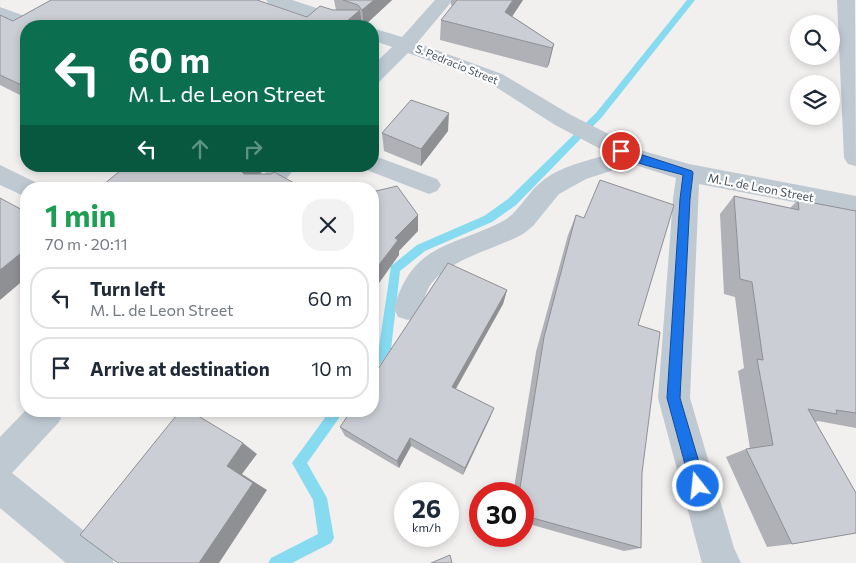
<!DOCTYPE html>
<meta charset="utf-8">
<style>
body{margin:0;font-family:Commissioner,sans-serif;background:#f2f2f3;color:#1f2937;height:100vh;display:flex;flex-direction:column;font-size:19px;white-space:nowrap}
*{box-sizing:border-box;margin:0}
p{font-size:16px;color:#747a83}
.icon{flex:none;width:28px;height:28px;fill:none;stroke:currentColor;stroke-width:2;stroke-linecap:round;stroke-linejoin:round}
.map{position:relative;flex:1;overflow:hidden}
.details{position:absolute;left:20px;top:182px;width:359px;height:235px;display:flex;flex-direction:column;background:#fff;border-radius:20px;box-shadow:0 2px 8px #0003}
.details>*{flex:none}
.guide{position:absolute;left:20px;top:20px;width:359px;height:152px;border-radius:20px;box-shadow:0 2px 8px #0003;background:#0b6e4f;color:#fff;overflow:hidden}
.buttons{position:absolute;left:790px;top:15px;display:grid;gap:10px}
.buttons a{display:grid;place-items:center;width:50px;height:50px;border-radius:50%;background:#fff;box-shadow:0 2px 8px #0003;font-size:25px}
.speed{position:absolute;left:394px;top:482px;display:flex;gap:10px;font-size:25px;font-weight:700;text-align:center}
.speed>*{display:grid;place-content:center;width:65px;height:65px;border-radius:50%;background:#fff;box-shadow:0 2px 8px #0003;line-height:1}
.speed small{font-size:12px;font-weight:400}
.speed .limit{border:8px solid #d22;background:#fff;color:#111}
.pin{position:absolute;display:grid;place-items:center;width:42px;height:42px;color:#fff;margin:-21px;border:2px solid #fff;border-radius:50%;box-shadow:0 1px 5px #0007}
.me{position:absolute;width:55px;margin:-28px;rotate:344deg;stroke-linejoin:round;filter:drop-shadow(0 0 4px #0008)}
.turn{display:flex;align-items:center;gap:18px;height:105px;padding:0 25px;font-size:22px}
.turn .icon{width:65px;height:65px;stroke-width:2.5}
.turn b{display:block;font-size:35px;line-height:42px}
.lanes{display:flex;align-items:center;height:48px;padding:0 25px;background:#0003;justify-content:center;gap:25px;direction:ltr}
.lanes .off{opacity:.35}
.round{display:grid;place-items:center;flex:none;width:52px;height:52px;border-radius:20px;background:#f2f2f3}
.head{display:flex;align-items:center;justify-content:space-between;height:85px;padding:0 25px}
h1{font-size:30px;font-weight:700;line-height:38px;color:#1e9e55}
ul{padding:0;list-style:none}
li{display:flex;align-items:center;gap:15px;height:62px;margin:0 10px 8px;padding:0 15px;border:2px solid #e0e1e3;border-radius:20px}
li div{flex:1}
li b{display:block;font-size:19px}
li em{font-style:normal}
.map>svg:first-child{display:block}
.lines{fill:none;stroke-linecap:round;stroke-linejoin:round}
.stream{fill:#86dbf1;fill-rule:evenodd}
.minor{fill:#bfc9d2;fill-rule:evenodd}
.wall{fill:#afb1b6}
.shaded-wall{fill:#8e9094}
.building{fill:#cbced4;stroke:#8e9094}
.route{fill:#1a73e8;stroke:#114b97}
.labels{text-anchor:middle;dominant-baseline:central;stroke-width:4.5;stroke-linejoin:round;paint-order:stroke}
.far-street-label{font-size:11px;fill:#46525e;stroke:#fff}
.street-label{font-size:12px;fill:#46525e;stroke:#fff}
</style>
<div class="map">
<svg width="856" height="563" viewBox="0 0 856 563">
<rect width="100%" height="100%" fill="#f2efef"/>
<g class="lines">
<!-- stream -->
<g class="stream">
<path d="M687,0H695L602,117L516,205L492,222L425,251L400,271L391,349L376,370L372,372V356L379,347L391,266L417,245L484,216L508,199L596,113Z"/>
<path d="M330,411H344L307,463L327,498L334,538L331,543L292,563H268L271,558L318,534L313,500L292,463Z"/>
</g>
<!-- minor -->
<g class="minor">
<path d="M266,0H292L359,22L362,26H336L269,4Z"/>
<path d="M435,0H453L417,43L502,74L571,115L640,150L689,164L856,196V214L699,184L690,398L734,548L741,563H702L658,398L673,199L676,178L632,164L586,179L559,194L533,226L523,234C496,249 449,259 431,284C424,294 423,306 418,317L408,320L398,317L394,308C413,242 452,248 505,220C520,210 527,194 540,183C559,166 587,161 610,154L555,125L488,82L408,53L379,82L372,84V66L392,47L372,40V28L402,37Z"/>
<path d="M837,0H855L856,166L848,164L844,158Z"/>
<path d="M0,7L41,22L44,26H26V29L0,18Z"/>
<path d="M372,155L437,179L441,185L437,191L429,194L364,169L362,166H372Z"/>
<path d="M0,165L37,183L40,189H26V197L0,185Z"/>
<path d="M271,166H297L278,189H252Z"/>
<path d="M26,410L64,411L59,422L12,473L108,550L114,563H66L0,508V437Z"/>
</g>
</g>
<!-- wall -->
<g class="wall">
<path d="M334,0H392L364,26L361,22L26,26V98L0,85V15L13,21L307,17L333,10H336Z"/>
<path d="M451,0H523L512,16L554,44L549,64L547,68L440,40L441,20L452,6L451,5Z"/>
<path d="M448,131L421,166L384,151L382,133Z"/>
<path d="M734,196L790,208L798,200L856,211V428L818,421L816,422L792,544L767,547L726,457L746,449H750L738,371L744,368L735,297L724,294L720,214Z"/>
<path d="M576,215L638,325L642,473L641,548L624,551L522,522V494H513L536,352L568,235Z"/>
<path d="M507,290L503,304L456,389L494,408L463,475L411,446L399,468L345,436L340,427Z"/>
</g>
<!-- shaded-wall -->
<g class="shaded-wall">
<path d="M374,0H392L364,26L362,10Z"/>
<path d="M513,0H523L502,32L505,12Z"/>
<path d="M360,10L362,26H341Z"/>
<path d="M554,44L549,64L547,68L552,48Z"/>
<path d="M449,113L448,131L421,166V149Z"/>
<path d="M247,166H268L259,175L250,189L242,172Z"/>
<path d="M418,215V231L399,251V255L372,293V274L395,238Z"/>
<path d="M26,249V278L0,300V270Z"/>
<path d="M507,290L503,304L451,397L452,387Z"/>
<path d="M494,408L490,418L463,475L465,468Z"/>
<path d="M410,438L411,446L399,468L397,461Z"/>
<path d="M243,443L257,454L242,474L267,490L219,563H199L227,466Z"/>
</g>
<!-- building -->
<g class="building">
<path d="M51,0H257L307,17L320,6L333,10H360L341,26H26V87L0,75V15L13,21Z"/>
<path d="M343,0H374L362,10L358,5Z"/>
<path d="M457,0H513L505,12L554,44L552,48L441,20Z"/>
<path d="M411,100L449,113L421,149L382,133Z"/>
<path d="M126,166H247L242,172L244,174H271L274,172L305,189H98Z"/>
<path d="M600,180L674,205L638,325L660,332L642,473L641,548L522,515V494H519L544,337L576,215L584,218Z"/>
<path d="M397,186L418,215L395,238L398,240L372,274V192Z"/>
<path d="M734,196L799,210L798,200L856,211V413L836,410L837,414L808,409L856,493V533L792,544L746,449L773,445L757,359L763,360L752,282L740,279Z"/>
<path d="M0,198L26,212V249L0,270Z"/>
<path d="M448,263L507,290L452,387L494,408L465,468L410,438L397,461L340,427L351,411H372V378Z"/>
<path d="M180,411H190L243,443L227,466L253,483L199,563H118L80,535Z"/>
<path d="M450,555L452,563H431Z"/>
</g>
<!-- route -->
<path class="route" d="M621,148L692,171L693,173L690,199L680,398L706,486L704,492L698,494L693,492L691,486L667,398L680,199L683,175C667,170 626,163 616,151Z"/>
<g class="labels">
<!-- far-street labels -->
<g class="far-street-label">
<text transform="translate(457 64) rotate(22)">S. Pedracio Street</text>
</g>
<!-- street labels -->
<g class="street-label">
<text transform="translate(761 187) rotate(11)">M. L. de Leon Street</text>
</g>
</g>
</svg>
<div class="buttons">
<a><svg class="icon" aria-label="search" viewBox="0 0 24 24"><circle cx="10" cy="10" r="6"/><path d="M15 15l6 6"/></svg></a>
<a><svg class="icon" aria-label="layers" viewBox="0 0 24 24"><path d="M12 4l9 5-9 5-9-5zM3 14l9 5 9-5"/></svg></a>
</div>
<div class="speed"><div>26<small>km/h</small></div><div class="limit">30</div></div>
<div class="pin" style="left:621px;top:151px;background:#d93025"><svg class="icon" aria-label="arrive" viewBox="0 0 24 24"><path d="M6 21V4h12l-3 4 3 4H6"/></svg></div>
<svg class="me" style="left:698px;top:486px" viewBox="-20 -20 40 40"><circle r="17" fill="#1a73e8" stroke="#fff" stroke-width="3"/><path d="M0-11L8 9 0 5-8 9z" fill="#fff"/></svg>
<div class="guide">
<div class="turn"><svg class="icon" aria-label="left" viewBox="0 0 24 24"><path d="M17 20v-9H6M10 6l-5 5 5 5"/></svg><div><b>60 m</b>M. L. de Leon Street</div></div>
<div class="lanes"><svg class="icon" aria-label="left" viewBox="0 0 24 24"><path d="M17 20v-9H6M10 6l-5 5 5 5"/></svg><svg class="icon off" aria-label="ahead" viewBox="0 0 24 24"><path d="M12 20V5M6 11l6-6 6 6"/></svg><svg class="icon off" aria-label="right" viewBox="0 0 24 24"><path d="M7 20v-9h11M14 6l5 5-5 5"/></svg></div>
</div>
<section class="details">
<div class="head"><div><h1>1 min</h1><p>70 m · 20:11</p></div><a class="round"><svg class="icon" aria-label="close" viewBox="0 0 24 24"><path d="M6 6l12 12M18 6L6 18"/></svg></a></div>
<ul>
<li><svg class="icon" aria-label="left" viewBox="0 0 24 24"><path d="M17 20v-9H6M10 6l-5 5 5 5"/></svg><div><b>Turn left</b><p>M. L. de Leon Street</p></div><em>60 m</em></li>
<li><svg class="icon" aria-label="arrive" viewBox="0 0 24 24"><path d="M6 21V4h12l-3 4 3 4H6"/></svg><div><b>Arrive at destination</b></div><em>10 m</em></li>
</ul>
</section>
</div>
